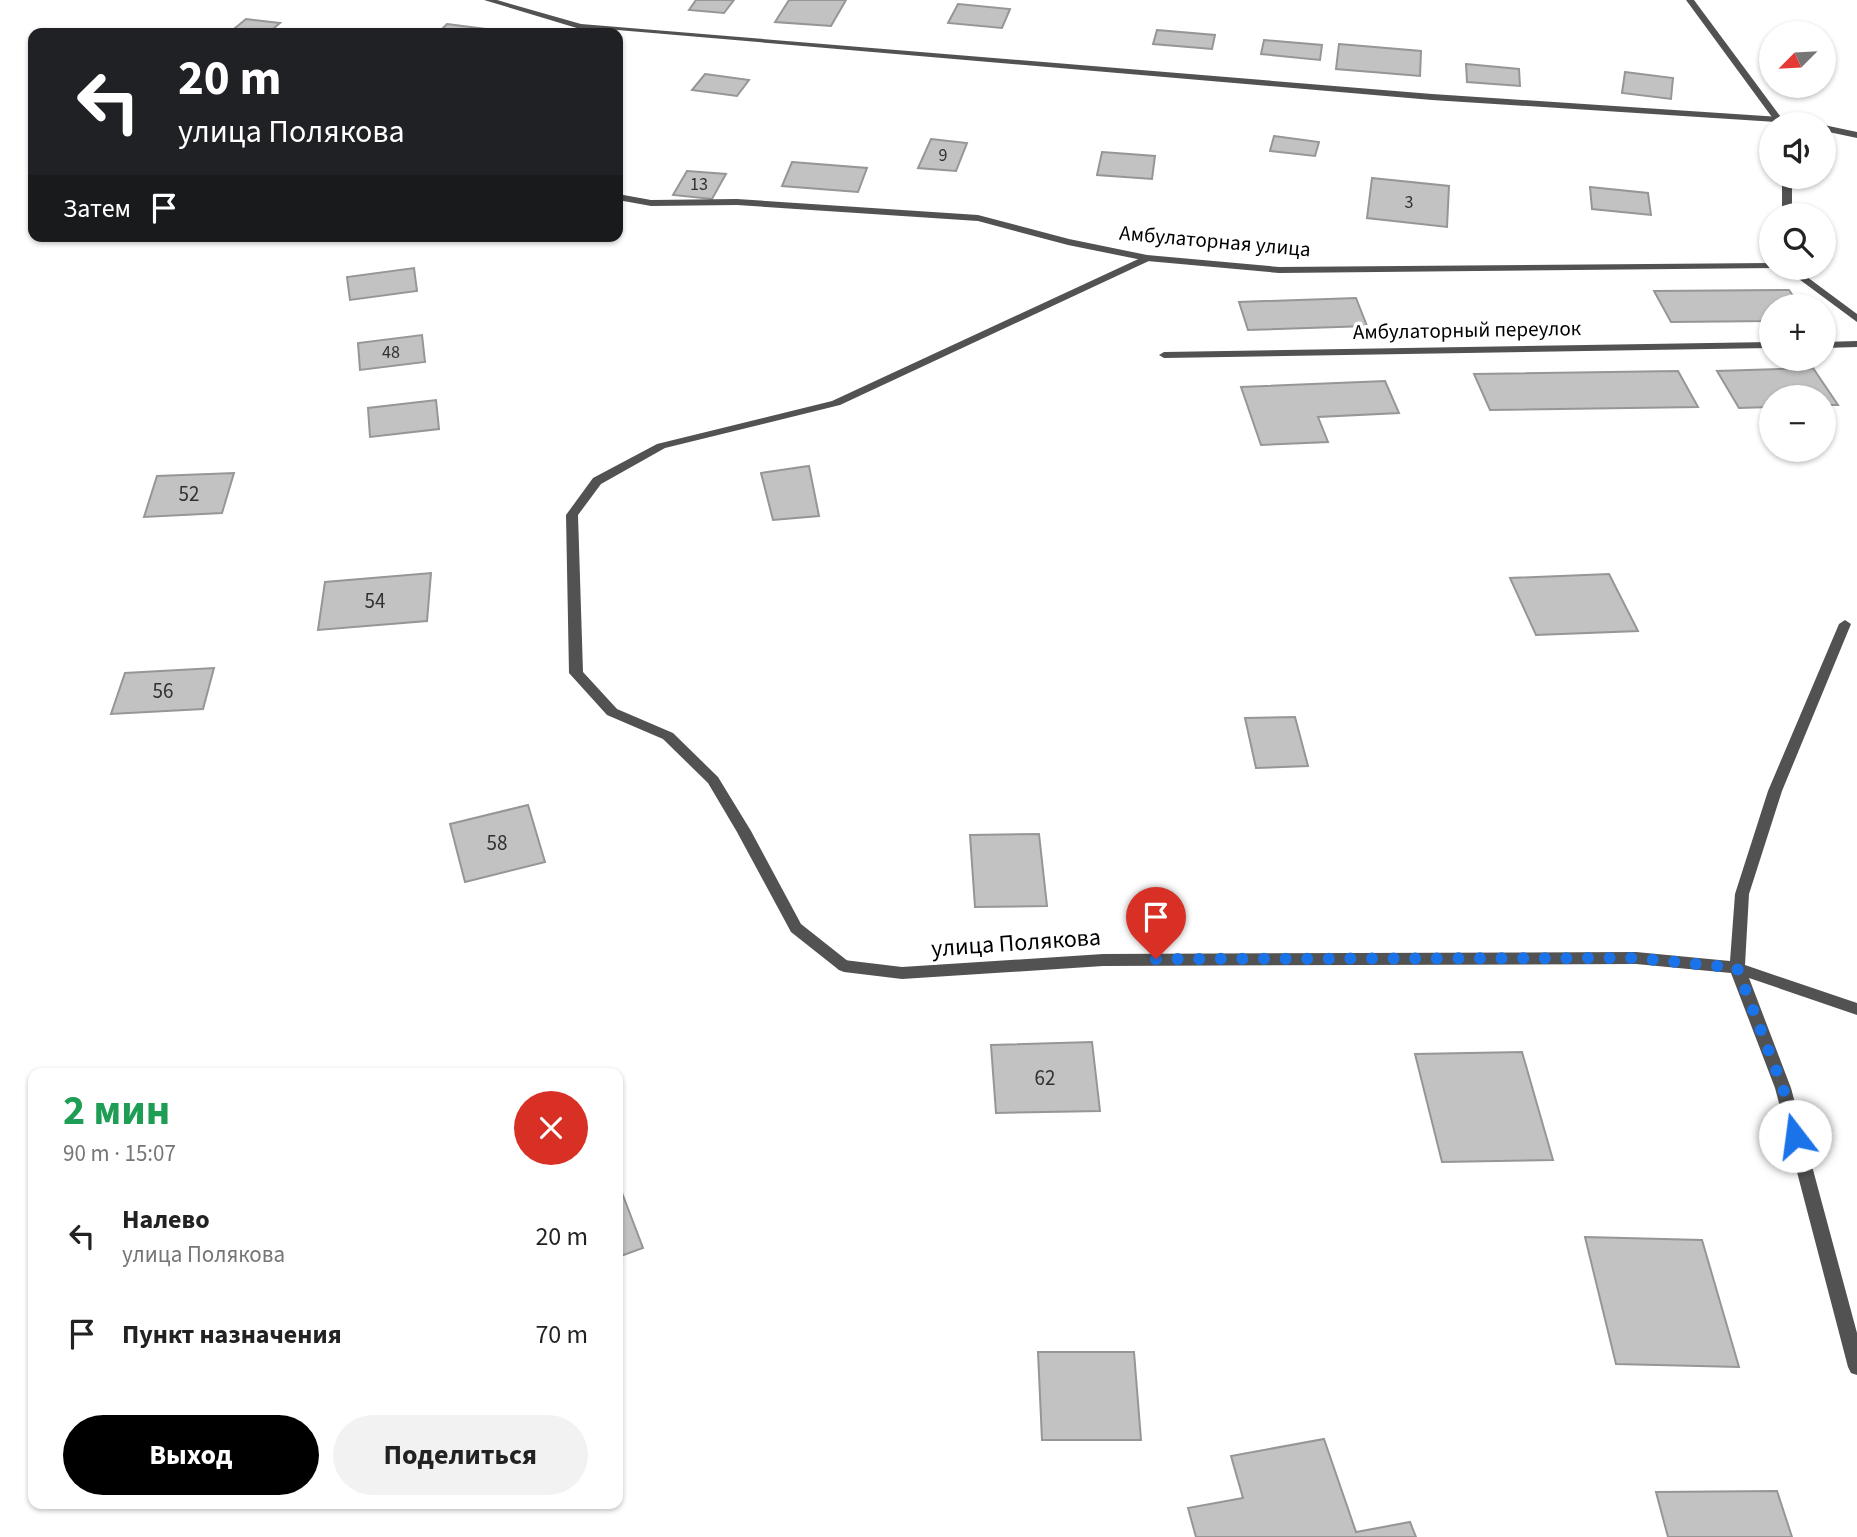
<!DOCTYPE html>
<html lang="ru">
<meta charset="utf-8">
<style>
body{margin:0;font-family:"Source Sans 3",sans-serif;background:#f2f2f2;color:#222;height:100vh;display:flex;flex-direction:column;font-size:26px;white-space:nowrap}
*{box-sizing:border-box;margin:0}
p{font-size:23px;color:#767676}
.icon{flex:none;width:38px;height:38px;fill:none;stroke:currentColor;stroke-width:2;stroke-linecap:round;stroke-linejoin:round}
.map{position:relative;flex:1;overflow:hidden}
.panel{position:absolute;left:28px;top:1068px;width:595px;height:441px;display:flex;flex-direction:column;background:#fff;border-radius:14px;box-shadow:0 2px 5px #0004}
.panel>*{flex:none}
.top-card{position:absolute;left:28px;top:28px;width:595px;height:214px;border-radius:14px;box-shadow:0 2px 5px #0004;background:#202124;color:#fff;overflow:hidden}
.needle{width:46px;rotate:246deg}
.fabs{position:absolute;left:1759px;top:21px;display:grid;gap:14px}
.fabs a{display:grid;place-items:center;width:77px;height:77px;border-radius:50%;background:#fff;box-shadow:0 2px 5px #0004;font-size:35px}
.pin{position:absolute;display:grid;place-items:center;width:60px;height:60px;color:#fff;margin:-72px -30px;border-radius:50% 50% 50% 0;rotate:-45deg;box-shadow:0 0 7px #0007}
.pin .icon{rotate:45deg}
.me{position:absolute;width:77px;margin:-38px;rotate:345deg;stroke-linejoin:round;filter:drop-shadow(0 0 5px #0008)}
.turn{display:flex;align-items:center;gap:24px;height:147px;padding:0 35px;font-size:32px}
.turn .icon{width:91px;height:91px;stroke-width:2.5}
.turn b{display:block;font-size:49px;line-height:60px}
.then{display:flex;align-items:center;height:66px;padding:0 35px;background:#0003;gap:14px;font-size:26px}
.round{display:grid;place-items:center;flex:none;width:74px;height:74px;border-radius:37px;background:#f2f2f2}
.overview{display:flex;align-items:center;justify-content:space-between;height:119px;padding:0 35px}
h1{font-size:42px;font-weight:700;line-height:52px;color:#1e9e55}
.cta{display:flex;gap:14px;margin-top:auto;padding:14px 35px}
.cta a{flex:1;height:80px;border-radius:42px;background:#000;color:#fff;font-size:28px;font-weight:700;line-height:80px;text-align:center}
.cta a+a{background:#f2f2f2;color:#222}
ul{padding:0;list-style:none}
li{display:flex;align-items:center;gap:21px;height:98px;padding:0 35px}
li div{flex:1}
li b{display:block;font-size:26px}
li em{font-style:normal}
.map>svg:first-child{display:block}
.building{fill:#c2c2c2;stroke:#969696;stroke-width:2}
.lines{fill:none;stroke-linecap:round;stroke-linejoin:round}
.lane{fill:#525252;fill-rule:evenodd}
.street{fill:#525252;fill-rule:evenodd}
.route{stroke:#1a73e8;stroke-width:12;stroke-dasharray:0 21.6}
.labels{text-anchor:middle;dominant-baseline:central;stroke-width:7;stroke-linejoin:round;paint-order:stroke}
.far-number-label{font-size:18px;fill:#303030}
.far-street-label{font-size:21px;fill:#000;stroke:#fff}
.number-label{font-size:21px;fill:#303030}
.street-label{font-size:24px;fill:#000;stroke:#fff}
</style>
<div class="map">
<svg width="1857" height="1537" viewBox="0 0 1857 1537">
<rect width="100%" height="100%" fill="#fff"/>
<!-- building -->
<g class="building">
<path d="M696,0H734L724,13L689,10Z"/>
<path d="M789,0H846L831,26L775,22Z"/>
<path d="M958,4L1010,9L1002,28L948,23Z"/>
<path d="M246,19L280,23L268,33H229Z"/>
<path d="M447,24L486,29L482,33H438Z"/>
<path d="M1157,30L1215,35L1212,49L1153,44Z"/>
<path d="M1264,40L1322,45L1320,60L1261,54Z"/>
<path d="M1339,44L1421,51L1420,76L1336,69Z"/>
<path d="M1466,64L1519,69L1520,86L1467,82Z"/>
<path d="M1625,72L1673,78L1671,99L1622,93Z"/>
<path d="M705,74L749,80L737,96L692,90Z"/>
<path d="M1274,136L1319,142L1315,156L1270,151Z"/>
<path d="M931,139L967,143L956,171L918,168Z"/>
<path d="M1102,152L1155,156L1152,179L1097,175Z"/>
<path d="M792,162L867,168L858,192L782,186Z"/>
<path d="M687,171L726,174L712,199L673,195Z"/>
<path d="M1372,178L1449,186L1447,227L1367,218Z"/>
<path d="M1590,187L1648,193L1651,215L1592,209Z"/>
<path d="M414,268L417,291L350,300L347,277Z"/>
<path d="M1789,290L1800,306H1771V321L1671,322L1654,291Z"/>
<path d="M1356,298L1367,326L1248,330L1239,302Z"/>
<path d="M422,335L425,362L360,370L358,343Z"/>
<path d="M1813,368L1838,405H1824V397H1771V407L1739,408L1717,371Z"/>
<path d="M1678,371L1698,407L1490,410L1474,374Z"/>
<path d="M1385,381L1399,413L1318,417L1328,442L1261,445L1241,387Z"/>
<path d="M436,400L439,429L370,437L368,408Z"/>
<path d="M809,466L819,516L773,520L761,473Z"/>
<path d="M234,473L222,513L144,517L157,476Z"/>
<path d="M431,573L427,621L318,630L325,582Z"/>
<path d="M1609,574L1638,631L1536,635L1510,578Z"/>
<path d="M214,668L203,709L111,714L125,673Z"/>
<path d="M1295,717L1308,766L1256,768L1245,718Z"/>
<path d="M528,805L545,862L465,882L450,824Z"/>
<path d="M1039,834L1047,906L975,907L970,835Z"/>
<path d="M1092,1042L1100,1111L996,1113L991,1045Z"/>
<path d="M1522,1052L1553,1160L1442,1162L1415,1054Z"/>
<path d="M619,1185L643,1248L618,1257V1186Z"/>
<path d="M1585,1237L1702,1240L1739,1367L1616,1364Z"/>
<path d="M1038,1352H1134L1141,1440H1042Z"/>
<path d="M1324,1439L1356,1532L1410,1522L1416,1537H1196L1188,1508L1243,1498L1231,1456Z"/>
<path d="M1777,1491L1792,1537H1668L1656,1492Z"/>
</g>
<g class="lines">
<!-- lane -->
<g class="lane">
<path d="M484,0H497L581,24L1432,94L1781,117L1808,124L1432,100L594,28L590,32Z"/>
<path d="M1824,125L1857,132V138L1824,131Z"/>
<path d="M1147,255L1152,258L1151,260L840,405L665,448L601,484L578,515L583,672L617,709L673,733L718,777L751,831L801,924L849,962L852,966L849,970H839L791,932L737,832L708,783L663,739L607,715L569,673L566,515L593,478L657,444L832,401Z"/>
</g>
<!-- street -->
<g class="street">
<path d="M1686,0H1694L1786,124H1777Z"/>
<rect x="1782" y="177" width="10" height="38"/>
<path d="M618,194L651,200L737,199L978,215L1069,239L1147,255L1279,267L1771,263V268H1775L1279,273L1147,261L1068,245L978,221L737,205L651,206L618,200Z"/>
<path d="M1784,268H1795L1857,314V322Z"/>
<path d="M1857,341V347L1824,348V342Z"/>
<path d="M1771,342V348L1164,358L1159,355L1164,352Z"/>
<path d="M1845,620L1851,624L1782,791L1749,894L1745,965L1857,1003V1015L1749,978L1791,1088L1857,1333V1375L1851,1373L1848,1367L1775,1088L1731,973L1636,964L1103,966L902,979L844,972L839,970L836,966L839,962L844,960L902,967L1103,954L1636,952L1730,961L1735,894L1768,791L1839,624Z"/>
</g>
</g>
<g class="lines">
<!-- route -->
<path class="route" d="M1156,959L1636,958L1737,968L1783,1088L1795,1136"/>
</g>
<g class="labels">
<!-- far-number labels -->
<g class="far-number-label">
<text x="943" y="155">9</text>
<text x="699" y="184">13</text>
<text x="1409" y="202">3</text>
<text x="391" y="352">48</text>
</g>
<!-- far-street labels -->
<g class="far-street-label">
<text transform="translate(1215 241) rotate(5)">Амбулаторная улица</text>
<text transform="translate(1467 330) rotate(-1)">Амбулаторный переулок</text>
</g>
<!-- number labels -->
<g class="number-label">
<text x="189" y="494">52</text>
<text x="375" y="601">54</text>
<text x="163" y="691">56</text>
<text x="497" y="843">58</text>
<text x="1045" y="1078">62</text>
</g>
<!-- street labels -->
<g class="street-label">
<text transform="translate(1016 943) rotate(-4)">улица Полякова</text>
</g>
</g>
</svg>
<div class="fabs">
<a><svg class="needle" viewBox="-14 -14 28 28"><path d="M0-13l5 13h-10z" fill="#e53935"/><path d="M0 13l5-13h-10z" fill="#767676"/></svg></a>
<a><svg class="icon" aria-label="sound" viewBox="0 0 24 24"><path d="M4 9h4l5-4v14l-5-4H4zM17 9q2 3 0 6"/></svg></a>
<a><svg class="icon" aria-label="search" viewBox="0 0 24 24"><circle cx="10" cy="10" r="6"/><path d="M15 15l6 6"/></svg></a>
<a>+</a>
<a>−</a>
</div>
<div class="pin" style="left:1156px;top:959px;background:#d93025"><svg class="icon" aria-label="arrive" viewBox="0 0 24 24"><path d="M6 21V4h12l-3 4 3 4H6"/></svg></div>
<svg class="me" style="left:1795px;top:1136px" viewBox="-20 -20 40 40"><circle r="19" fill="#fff"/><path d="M0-13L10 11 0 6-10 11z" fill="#1a73e8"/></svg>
<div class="top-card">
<div class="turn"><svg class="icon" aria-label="left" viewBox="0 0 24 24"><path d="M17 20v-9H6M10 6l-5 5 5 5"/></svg><div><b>20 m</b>улица Полякова</div></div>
<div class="then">Затем<svg class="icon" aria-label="arrive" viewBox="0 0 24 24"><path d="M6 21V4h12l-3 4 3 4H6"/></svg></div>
</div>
<section class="panel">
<div class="overview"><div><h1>2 мин</h1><p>90 m · 15:07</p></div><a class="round" style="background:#d93025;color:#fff"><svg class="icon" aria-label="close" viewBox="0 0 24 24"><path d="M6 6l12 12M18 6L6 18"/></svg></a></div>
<ul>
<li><svg class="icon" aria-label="left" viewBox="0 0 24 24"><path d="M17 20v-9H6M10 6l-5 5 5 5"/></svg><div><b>Налево</b><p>улица Полякова</p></div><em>20 m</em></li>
<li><svg class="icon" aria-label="arrive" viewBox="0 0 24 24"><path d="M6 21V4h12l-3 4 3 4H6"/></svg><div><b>Пункт назначения</b></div><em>70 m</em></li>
</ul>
<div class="cta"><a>Выход</a><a>Поделиться</a></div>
</section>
</div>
